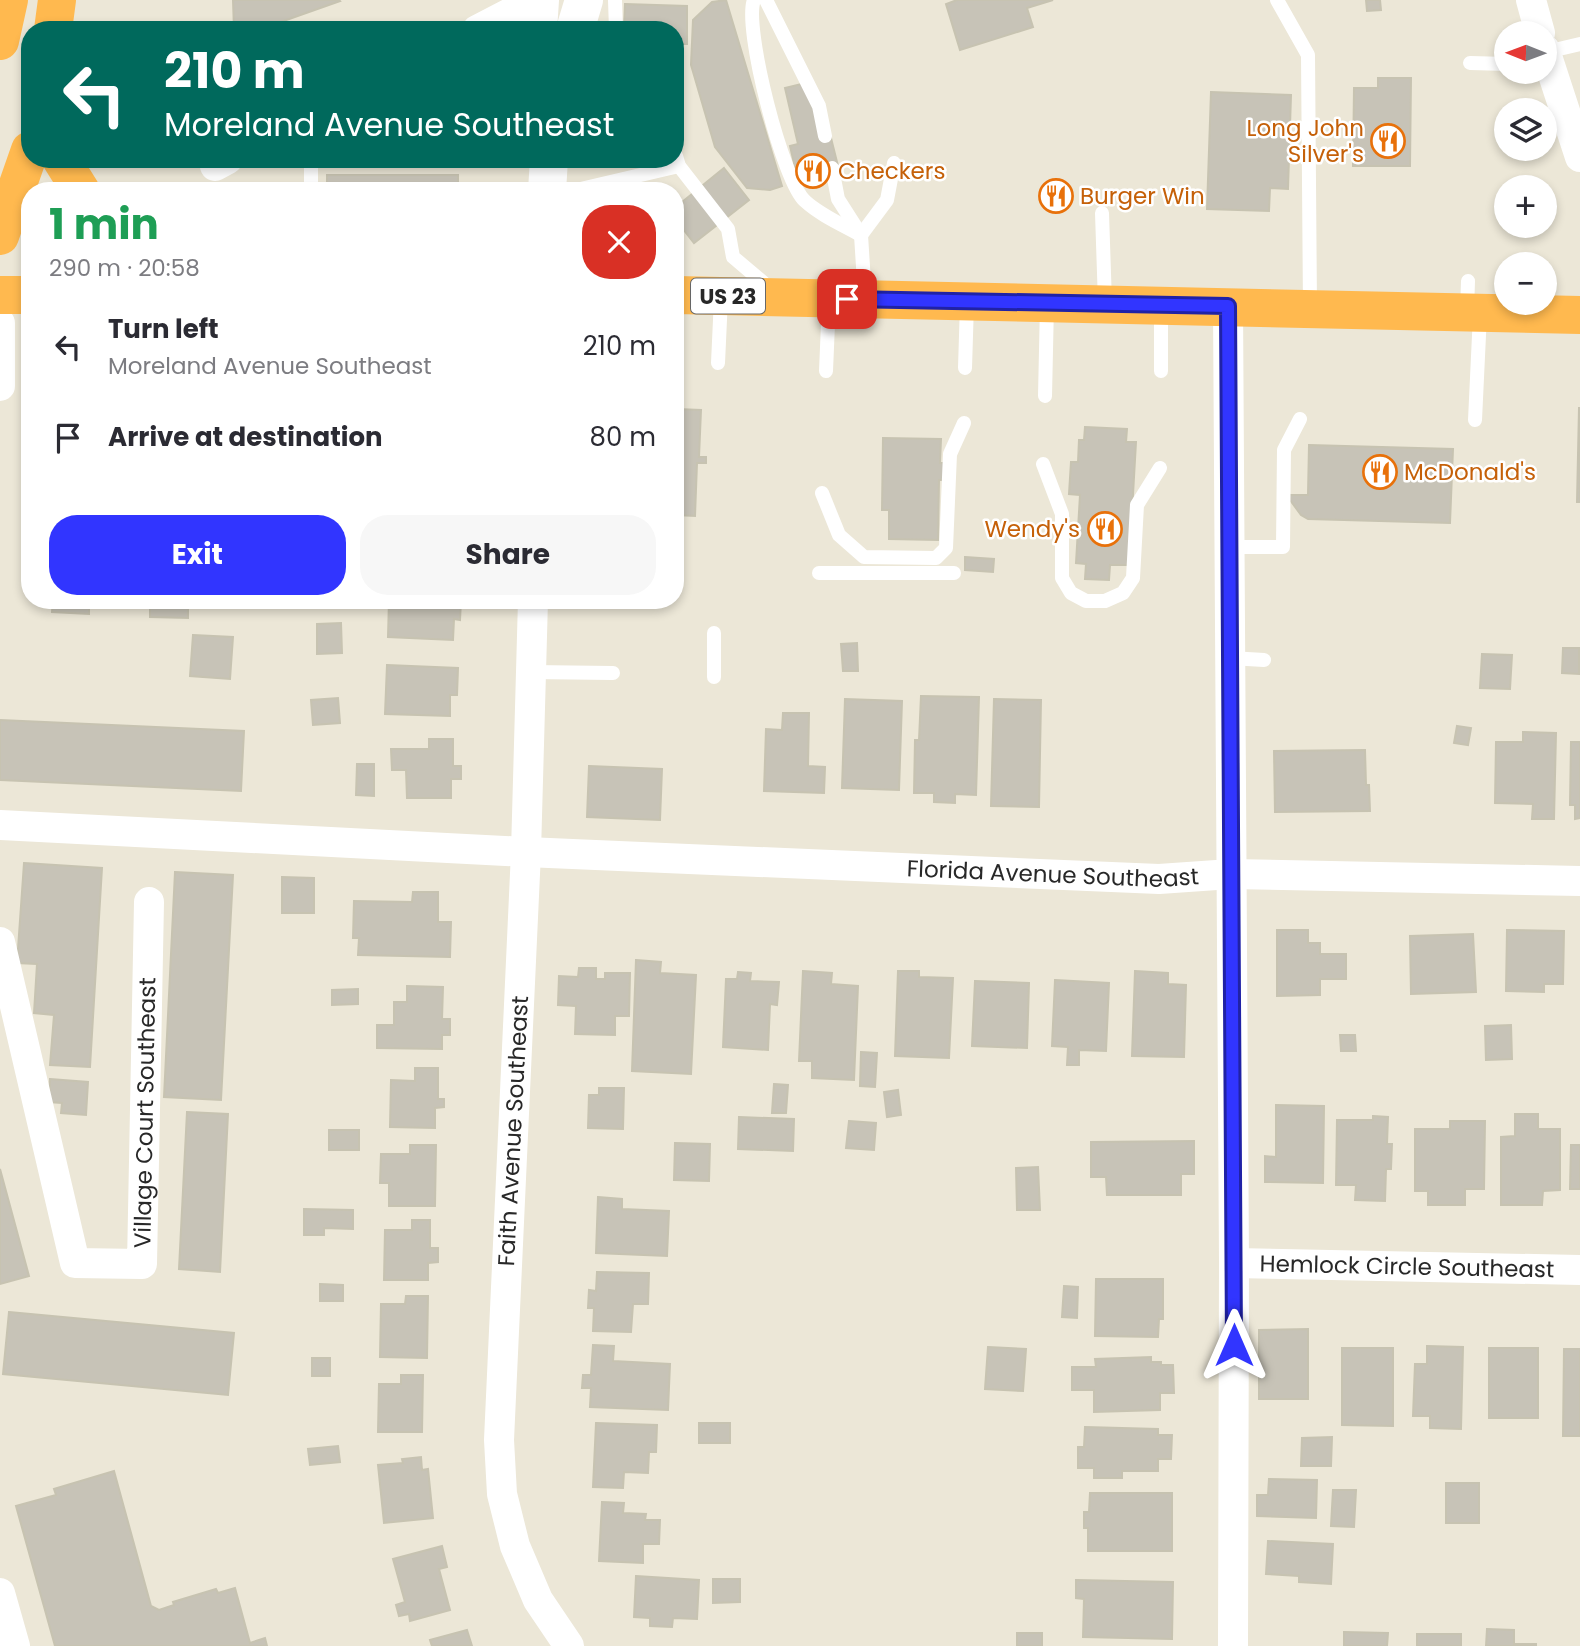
<!DOCTYPE html>
<meta charset="utf-8">
<style>
body{margin:0;font-family:Poppins,sans-serif;background:#f7f7f7;color:#2b2b33;height:100vh;display:flex;flex-direction:column;font-size:26px;white-space:nowrap}
*{box-sizing:border-box;margin:0}
p{font-size:23px;color:#7c7c81}
.icon{flex:none;width:38px;height:38px;fill:none;stroke:currentColor;stroke-width:2;stroke-linecap:round;stroke-linejoin:round}
.map{position:relative;flex:1;overflow:hidden}
.sheet{position:absolute;left:21px;top:182px;width:663px;height:427px;display:flex;flex-direction:column;background:#fff;border-radius:28px;box-shadow:0 4px 10px #0003}
.sheet>*{flex:none}
.banner{position:absolute;left:21px;top:21px;width:663px;height:147px;border-radius:28px;box-shadow:0 4px 10px #0003;background:#00695c;color:#fff;overflow:hidden}
.needle{width:46px;rotate:271deg}
.controls{position:absolute;left:1494px;top:21px;display:grid;gap:14px}
.controls a{display:grid;place-items:center;width:63px;height:63px;border-radius:50%;background:#fff;box-shadow:0 4px 10px #0003;font-size:35px}
.pin{position:absolute;display:grid;place-items:center;width:60px;height:60px;color:#fff;margin:-30px;border-radius:14px;box-shadow:0 4px 10px #0006}
.me{position:absolute;width:77px;margin:-38px;rotate:0deg;stroke-linejoin:round;filter:drop-shadow(0 0 5px #0008)}
.turn{display:flex;align-items:center;gap:24px;height:147px;padding:0 28px;font-size:32px}
.turn .icon{width:91px;height:91px;stroke-width:2.5}
.turn b{display:block;font-size:49px;line-height:60px}
.round{display:grid;place-items:center;flex:none;width:74px;height:74px;border-radius:28px;background:#f7f7f7}
.headline{display:flex;align-items:center;justify-content:space-between;height:119px;padding:0 28px}
h1{font-size:42px;font-weight:700;line-height:52px;color:#1e9e55}
.primary-button{display:flex;gap:14px;margin-top:auto;padding:14px 28px}
.primary-button a{flex:1;height:80px;border-radius:28px;background:#3135ff;color:#fff;font-size:28px;font-weight:700;line-height:80px;text-align:center}
.primary-button a+a{background:#f7f7f7;color:#2b2b33}
ul{padding:0;list-style:none}
li{display:flex;align-items:center;gap:21px;height:91px;padding:0 28px}
li div{flex:1}
li b{display:block;font-size:26px}
li em{font-style:normal}
.map>svg:first-child{display:block}
.building{fill:#c7c3b7;stroke:#c7c3b1;stroke-width:2}
.lines{fill:none;stroke-linecap:round;stroke-linejoin:round}
.lane{stroke:#fff;stroke-width:14}
.street{stroke:#fff;stroke-width:30}
.secondary{stroke:#fff;stroke-width:38}
.highway{stroke:#ffb94f;stroke-width:38}
.route-casing{stroke:#2022a6;stroke-width:18}
.route{stroke:#3135ff;stroke-width:12}
.labels{text-anchor:middle;dominant-baseline:central;stroke-width:5;stroke-linejoin:round;paint-order:stroke}
.shield{fill:#fff;stroke:#686868;stroke-width:2}
.shield-label{font-size:21px;font-weight:bold;fill:#282828}
.food-label{font-size:23px;fill:#c56008;stroke:#fff;text-anchor:start}
.street-label{font-size:23px;fill:#282828;stroke:#fff}
</style>
<div class="map">
<svg width="1580" height="1646" viewBox="0 0 1580 1646">
<rect width="100%" height="100%" fill="#ece7d7"/>
<!-- building -->
<g class="building">
<path d="M233,0H339L340,1L275,24L276,30H234Z"/>
<path d="M726,0L782,186L770,190L747,188L715,147L691,65L693,20L712,2Z"/>
<path d="M1053,0L1027,8L1033,27L960,50L946,4L957,0Z"/>
<path d="M1366,0H1380L1381,10L1367,11Z"/>
<path d="M625,4L687,6V44H676V30H624Z"/>
<path d="M1378,78H1411L1410,166H1353L1354,88H1378Z"/>
<path d="M806,83L830,134L838,166L797,176L790,146L798,144L785,88Z"/>
<path d="M1211,92L1291,95L1288,189L1270,188L1269,211L1207,209Z"/>
<path d="M724,168L749,200L694,243L676,220V207Z"/>
<rect x="327" y="175" width="131" height="16"/>
<path d="M1579,408H1580V502H1577Z"/>
<path d="M676,409L701,410L699,457H706V463H697L695,516L676,515Z"/>
<path d="M1085,427L1127,429L1126,442H1136L1129,565H1110L1109,580L1085,579L1086,564L1076,563L1080,495L1069,494L1071,462H1078L1079,440H1084Z"/>
<path d="M883,438L941,439L940,463H949L948,480H939L938,540L889,539V510H882Z"/>
<path d="M1309,445L1453,449L1450,523L1308,519L1301,515L1290,500V495H1308Z"/>
<path d="M965,557L994,559L993,572L965,570Z"/>
<path d="M53,600H89V614L52,612Z"/>
<path d="M150,600H188V618L150,617Z"/>
<path d="M389,600H461L460,620L454,619L453,640L388,637Z"/>
<path d="M341,623L342,653L317,654V624Z"/>
<path d="M193,635L233,637L230,679L190,676Z"/>
<path d="M857,643L858,671H843L841,644Z"/>
<path d="M1563,648H1579V674L1562,673Z"/>
<path d="M1482,654L1512,655L1510,689L1480,688Z"/>
<path d="M387,665L458,668L457,695H450V716L385,714Z"/>
<path d="M921,696L979,697L976,795L955,794V803L934,802V793H914L915,740H919Z"/>
<path d="M338,698L340,723L313,725L311,700Z"/>
<path d="M845,699L902,701L899,790L842,788Z"/>
<path d="M994,699L1041,700L1039,807L991,806Z"/>
<path d="M783,713H809L808,766L825,767L824,793L764,791L766,729L782,730Z"/>
<path d="M0,720L244,731L241,791L0,780Z"/>
<path d="M1457,726L1471,728L1468,745L1454,743Z"/>
<path d="M1523,732L1556,733L1554,819H1532L1533,804L1495,803L1496,742H1523Z"/>
<path d="M429,739H453V766H461V779H451V798H407L406,770H392L391,749H429Z"/>
<path d="M1571,742H1580V818L1575,819V805H1570Z"/>
<path d="M1365,750L1366,785H1369L1370,811L1275,812L1274,751Z"/>
<path d="M357,764H374V796L356,795Z"/>
<path d="M589,766L662,769L660,820L587,817Z"/>
<path d="M24,863L102,868L90,1067L50,1065L54,1015L34,1013L37,964L17,963Z"/>
<path d="M175,872L233,875L221,1100L164,1097Z"/>
<path d="M282,877L314,878V913H282Z"/>
<path d="M413,892H438V922H451L450,957L358,955L359,938H353L354,901L412,902Z"/>
<path d="M1277,930H1308V943H1320V954H1346V979H1320V995L1277,996Z"/>
<path d="M1507,930L1564,931L1563,984H1544V992L1506,991Z"/>
<path d="M1473,934L1476,992L1411,994L1410,936Z"/>
<path d="M636,960L661,962L660,973L696,975L691,1074L632,1071Z"/>
<path d="M579,968H596V979H605V973H630L629,1016H615V1035L575,1034L576,1006L558,1005L559,976L578,977Z"/>
<path d="M803,971L832,973L831,984L858,986L854,1080L812,1078V1061H799Z"/>
<path d="M898,971H919V977L953,978L949,1058L895,1056Z"/>
<path d="M1135,971L1168,973V984L1186,985L1184,1057L1132,1056Z"/>
<path d="M738,972L751,973L750,981L779,982L777,1005L770,1004L768,1050L723,1047L726,979H737Z"/>
<path d="M1055,980L1109,983L1106,1051L1079,1050V1065H1067L1068,1047L1052,1046Z"/>
<path d="M975,981L1029,983L1027,1048L972,1046Z"/>
<path d="M407,986L443,987L442,1019H450V1035H442V1049L377,1048V1025H394V1002H407Z"/>
<path d="M358,989V1004L332,1005V990Z"/>
<path d="M1511,1025L1512,1059L1486,1060L1485,1026Z"/>
<path d="M1340,1035H1355L1356,1051H1341Z"/>
<path d="M861,1052L877,1053L875,1087L860,1086Z"/>
<path d="M415,1068H438V1099H444V1107L435,1108V1128L390,1127L391,1080L415,1081Z"/>
<path d="M50,1079L88,1082L86,1115L61,1113L62,1103L49,1102Z"/>
<path d="M774,1084L788,1085L786,1113H772Z"/>
<path d="M599,1088H624L623,1129L588,1128L589,1095H599Z"/>
<path d="M898,1090L901,1115L887,1117L884,1092Z"/>
<path d="M1276,1105L1324,1106L1323,1183L1265,1182V1156L1276,1157Z"/>
<path d="M187,1112L228,1114L220,1272L179,1269Z"/>
<path d="M1515,1114H1538V1129H1560V1190L1543,1191L1542,1205H1501V1137L1515,1136Z"/>
<path d="M1373,1116L1388,1117L1387,1144H1392L1391,1169H1386L1385,1201L1355,1200L1356,1185H1336L1337,1120H1373Z"/>
<path d="M739,1117L794,1119L793,1151L738,1149Z"/>
<path d="M849,1121L876,1123L874,1150L846,1148Z"/>
<path d="M1450,1121H1485L1484,1189H1465V1205H1428V1191H1415V1129H1450Z"/>
<rect x="329" y="1130" width="30" height="20"/>
<path d="M1194,1141V1174H1181V1195H1107L1106,1177H1091V1142Z"/>
<path d="M675,1143L710,1144L709,1181L674,1180Z"/>
<path d="M410,1145H436L435,1206H389V1183H380L381,1154H410Z"/>
<path d="M1571,1145H1580V1189H1570Z"/>
<path d="M1038,1167L1040,1210H1017L1016,1168Z"/>
<path d="M0,1169L29,1276L0,1284Z"/>
<path d="M598,1197L622,1199V1209L669,1211L667,1256L596,1253Z"/>
<path d="M304,1209L353,1210V1229L324,1228V1235H304Z"/>
<path d="M412,1220H430V1248H438V1262L428,1263V1280H384L385,1230H412Z"/>
<path d="M597,1272L649,1273L648,1304H633L631,1332L593,1331L594,1308H588L589,1290L596,1291Z"/>
<path d="M1096,1279H1163V1319H1159L1158,1337L1095,1336Z"/>
<path d="M320,1284L343,1285V1301H320Z"/>
<path d="M1064,1286L1078,1287L1077,1318L1062,1317Z"/>
<path d="M406,1296H428L427,1358L380,1357L381,1304H405Z"/>
<path d="M9,1312L234,1333L228,1395L3,1374Z"/>
<path d="M1308,1329V1399H1259V1330Z"/>
<path d="M593,1345L614,1346L613,1361L670,1364L668,1410L590,1407L591,1388H582L583,1375H591Z"/>
<path d="M1427,1346L1463,1347L1461,1429L1430,1428V1416H1413L1415,1364H1427Z"/>
<path d="M988,1347L1026,1349L1023,1391L985,1389Z"/>
<path d="M1342,1348H1393V1426L1342,1425Z"/>
<rect x="1489" y="1348" width="49" height="70"/>
<path d="M1564,1349H1580V1436H1563Z"/>
<path d="M1151,1357V1362H1161V1365H1173L1174,1393H1160V1410L1094,1412V1390H1072V1367H1096L1095,1359Z"/>
<rect x="312" y="1358" width="18" height="18"/>
<path d="M401,1375H423L422,1432H378L379,1384H401Z"/>
<path d="M596,1423L657,1425L656,1452H649L648,1473L624,1472L623,1488L593,1487Z"/>
<rect x="699" y="1423" width="31" height="20"/>
<path d="M1085,1427L1158,1429V1435H1172L1171,1459H1158V1471H1122V1478H1094V1468H1078V1447H1084Z"/>
<path d="M1332,1437L1331,1466H1301L1302,1438Z"/>
<path d="M338,1446L340,1462L310,1465L308,1449Z"/>
<path d="M421,1457L422,1470L428,1469L433,1518L384,1523L378,1465L403,1463L402,1459Z"/>
<path d="M114,1471L151,1606L159,1610L174,1605L173,1602L216,1589L218,1593L235,1588L250,1643L265,1638L267,1646H55L16,1506L56,1495L54,1489Z"/>
<path d="M1269,1479L1317,1480L1316,1518L1257,1516V1495H1268Z"/>
<rect x="1446" y="1483" width="33" height="40"/>
<path d="M1333,1490H1356L1354,1527L1331,1526Z"/>
<path d="M1090,1493H1172V1551H1088V1528H1084V1512H1089Z"/>
<path d="M602,1502L624,1503L623,1513L646,1514L645,1520H660L659,1544H643V1563L599,1561Z"/>
<path d="M1268,1541L1333,1544L1331,1584L1299,1582V1576L1266,1574Z"/>
<path d="M442,1546L447,1567L439,1569L450,1610L410,1621L409,1614L399,1616L396,1605L405,1602L393,1559Z"/>
<path d="M636,1576L699,1580L697,1619L673,1618L672,1627L650,1626V1618L634,1617Z"/>
<path d="M713,1579H740V1602L713,1603Z"/>
<path d="M1076,1580L1173,1582L1172,1639L1083,1637L1084,1599L1076,1598Z"/>
<path d="M1487,1629L1514,1630V1644H1536V1646H1486Z"/>
<path d="M467,1630L472,1646H432L430,1640Z"/>
<path d="M1344,1632L1388,1633L1387,1646H1344Z"/>
<rect x="1017" y="1633" width="25" height="13"/>
<rect x="1417" y="1634" width="44" height="12"/>
</g>
<g class="lines">
<!-- lane -->
<g class="lane">
<path d="M615,0L616,30"/>
<path d="M754,0C743,26 783,182 805,201C820,215 843,225 861,235"/>
<path d="M766,0L819,106L825,136"/>
<path d="M1277,0L1308,55L1310,308"/>
<path d="M1546,52L1580,44"/>
<path d="M1470,63L1507,64"/>
<path d="M676,156L679,166L728,229L733,257L772,290"/>
<path d="M325,159L469,161"/>
<path d="M832,168L838,199L861,235L865,298"/>
<path d="M311,191V159"/>
<path d="M572,191L679,166"/>
<path d="M1102,213L1105,303"/>
<path d="M861,235L887,200L894,163"/>
<path d="M1467,311L1468,281"/>
<path d="M718,363L721,298"/>
<path d="M965,368L967,303"/>
<path d="M826,371L829,300"/>
<path d="M1161,371V306"/>
<path d="M1045,396L1047,304"/>
<path d="M1475,420L1480,314"/>
<path d="M1043,464L1062,514V578L1071,593L1086,601H1105L1123,593L1133,578L1137,505L1160,468"/>
<path d="M822,493L839,535L864,557L936,558L946,548L950,454L964,423"/>
<path d="M1230,547H1283L1284,450L1300,419"/>
<path d="M819,573H954"/>
<path d="M714,633V677"/>
<path d="M1230,658L1264,660"/>
<path d="M531,672L613,673"/>
</g>
<!-- street -->
<g class="street">
<path d="M1531,0L1540,33"/>
<path d="M477,30L535,0"/>
<path d="M1545,50L1580,157"/>
<path d="M215,166L228,159"/>
<path d="M1228,306L1234,1263L1233,1646"/>
<path d="M0,323V386"/>
<path d="M533,600L526,852L499,1440L502,1494L515,1546L538,1600L569,1646"/>
<path id="s1" d="M0,825L526,852L1159,879L1231,874L1580,881"/>
<path id="s2" d="M0,942L75,1263L142,1264L149,902"/>
<path id="s3" d="M1234,1263L1580,1270"/>
<path d="M0,1593L15,1646"/>
</g>
<!-- secondary -->
<g class="secondary">
<path d="M538,30L540,0"/>
<path d="M575,30L584,0"/>
<path d="M547,191L549,159"/>
</g>
<!-- highway -->
<g class="highway">
<path d="M53,30L57,0"/>
<path d="M0,41L9,0"/>
<path d="M61,159L81,191"/>
<path d="M0,236L30,150"/>
<path d="M0,295H30"/>
<path d="M676,295L1580,315"/>
</g>
</g>
<g class="lines">
<!-- route casing -->
<g class="route-casing">
<path id="route" d="M847,299L1228,306L1234,1345"/>
</g>
<!-- route -->
<use href="#route" class="route"/>
</g>
<!-- icons -->
<defs>
<g id="restaurant-ring" transform="scale(1.75)"><circle r="9.5" fill="#fff" stroke="#e8710a" stroke-width="1.5"/><path d="M-5-6h1v4h1v-4h1v4h1v-4h1v5L-1.5 .5V6h-2V.5L-5-1ZM5-6V6H3V1.5H1.5Q1.5-4 5-6Z" fill="#e8710a"/></g>
</defs>
<g fill-rule="evenodd">
<use href="#restaurant-ring" x="1388" y="141"/>
<use href="#restaurant-ring" x="813" y="171"/>
<use href="#restaurant-ring" x="1056" y="196"/>
<use href="#restaurant-ring" x="1380" y="472"/>
<use href="#restaurant-ring" x="1105" y="529"/>
</g>
<g class="labels">
<!-- shield labels -->
<rect class="shield" x="691" y="278.5" width="74" height="35" rx="5"/>
<g class="shield-label">
<text x="728" y="296">US 23</text>
</g>
<!-- food labels -->
<g class="food-label">
<text x="1364" y="128" text-anchor="end">Long John<tspan x="1364" dy="26">Silver's</tspan></text>
<text x="838" y="171">Checkers</text>
<text x="1080" y="196">Burger Win</text>
<text x="1404" y="472">McDonald's</text>
<text x="1080" y="529" text-anchor="end">Wendy's</text>
</g>
<!-- street labels -->
<g class="street-label">
<text stroke="none"><textPath href="#s1" startOffset="1054">Florida Avenue Southeast</textPath></text>
<text stroke="none"><textPath href="#s2" startOffset="548">Village Court Southeast</textPath></text>
<text transform="translate(513 1131) rotate(-87)">Faith Avenue Southeast</text>
<text stroke="none"><textPath href="#s3" startOffset="173">Hemlock Circle Southeast</textPath></text>
</g>
</g>
</svg>
<div class="controls">
<a><svg class="needle" viewBox="-14 -14 28 28"><path d="M0-13l5 13h-10z" fill="#e53935"/><path d="M0 13l5-13h-10z" fill="#7c7c81"/></svg></a>
<a><svg class="icon" aria-label="layers" viewBox="0 0 24 24"><path d="M12 4l9 5-9 5-9-5zM3 14l9 5 9-5"/></svg></a>
<a>+</a>
<a>−</a>
</div>
<div class="pin" style="left:847px;top:299px;background:#d93025"><svg class="icon" aria-label="arrive" viewBox="0 0 24 24"><path d="M6 21V4h12l-3 4 3 4H6"/></svg></div>
<svg class="me" style="left:1234px;top:1345px" viewBox="-20 -20 40 40"><path d="M0-17L14 15 0 8-14 15z" fill="#3135ff" stroke="#fff" stroke-width="4"/></svg>
<div class="banner">
<div class="turn"><svg class="icon" aria-label="left" viewBox="0 0 24 24"><path d="M17 20v-9H6M10 6l-5 5 5 5"/></svg><div><b>210 m</b>Moreland Avenue Southeast</div></div>
</div>
<section class="sheet">
<div class="headline"><div><h1>1 min</h1><p>290 m · 20:58</p></div><a class="round" style="background:#d93025;color:#fff"><svg class="icon" aria-label="close" viewBox="0 0 24 24"><path d="M6 6l12 12M18 6L6 18"/></svg></a></div>
<ul>
<li><svg class="icon" aria-label="left" viewBox="0 0 24 24"><path d="M17 20v-9H6M10 6l-5 5 5 5"/></svg><div><b>Turn left</b><p>Moreland Avenue Southeast</p></div><em>210 m</em></li>
<li><svg class="icon" aria-label="arrive" viewBox="0 0 24 24"><path d="M6 21V4h12l-3 4 3 4H6"/></svg><div><b>Arrive at destination</b></div><em>80 m</em></li>
</ul>
<div class="primary-button"><a>Exit</a><a>Share</a></div>
</section>
</div>
